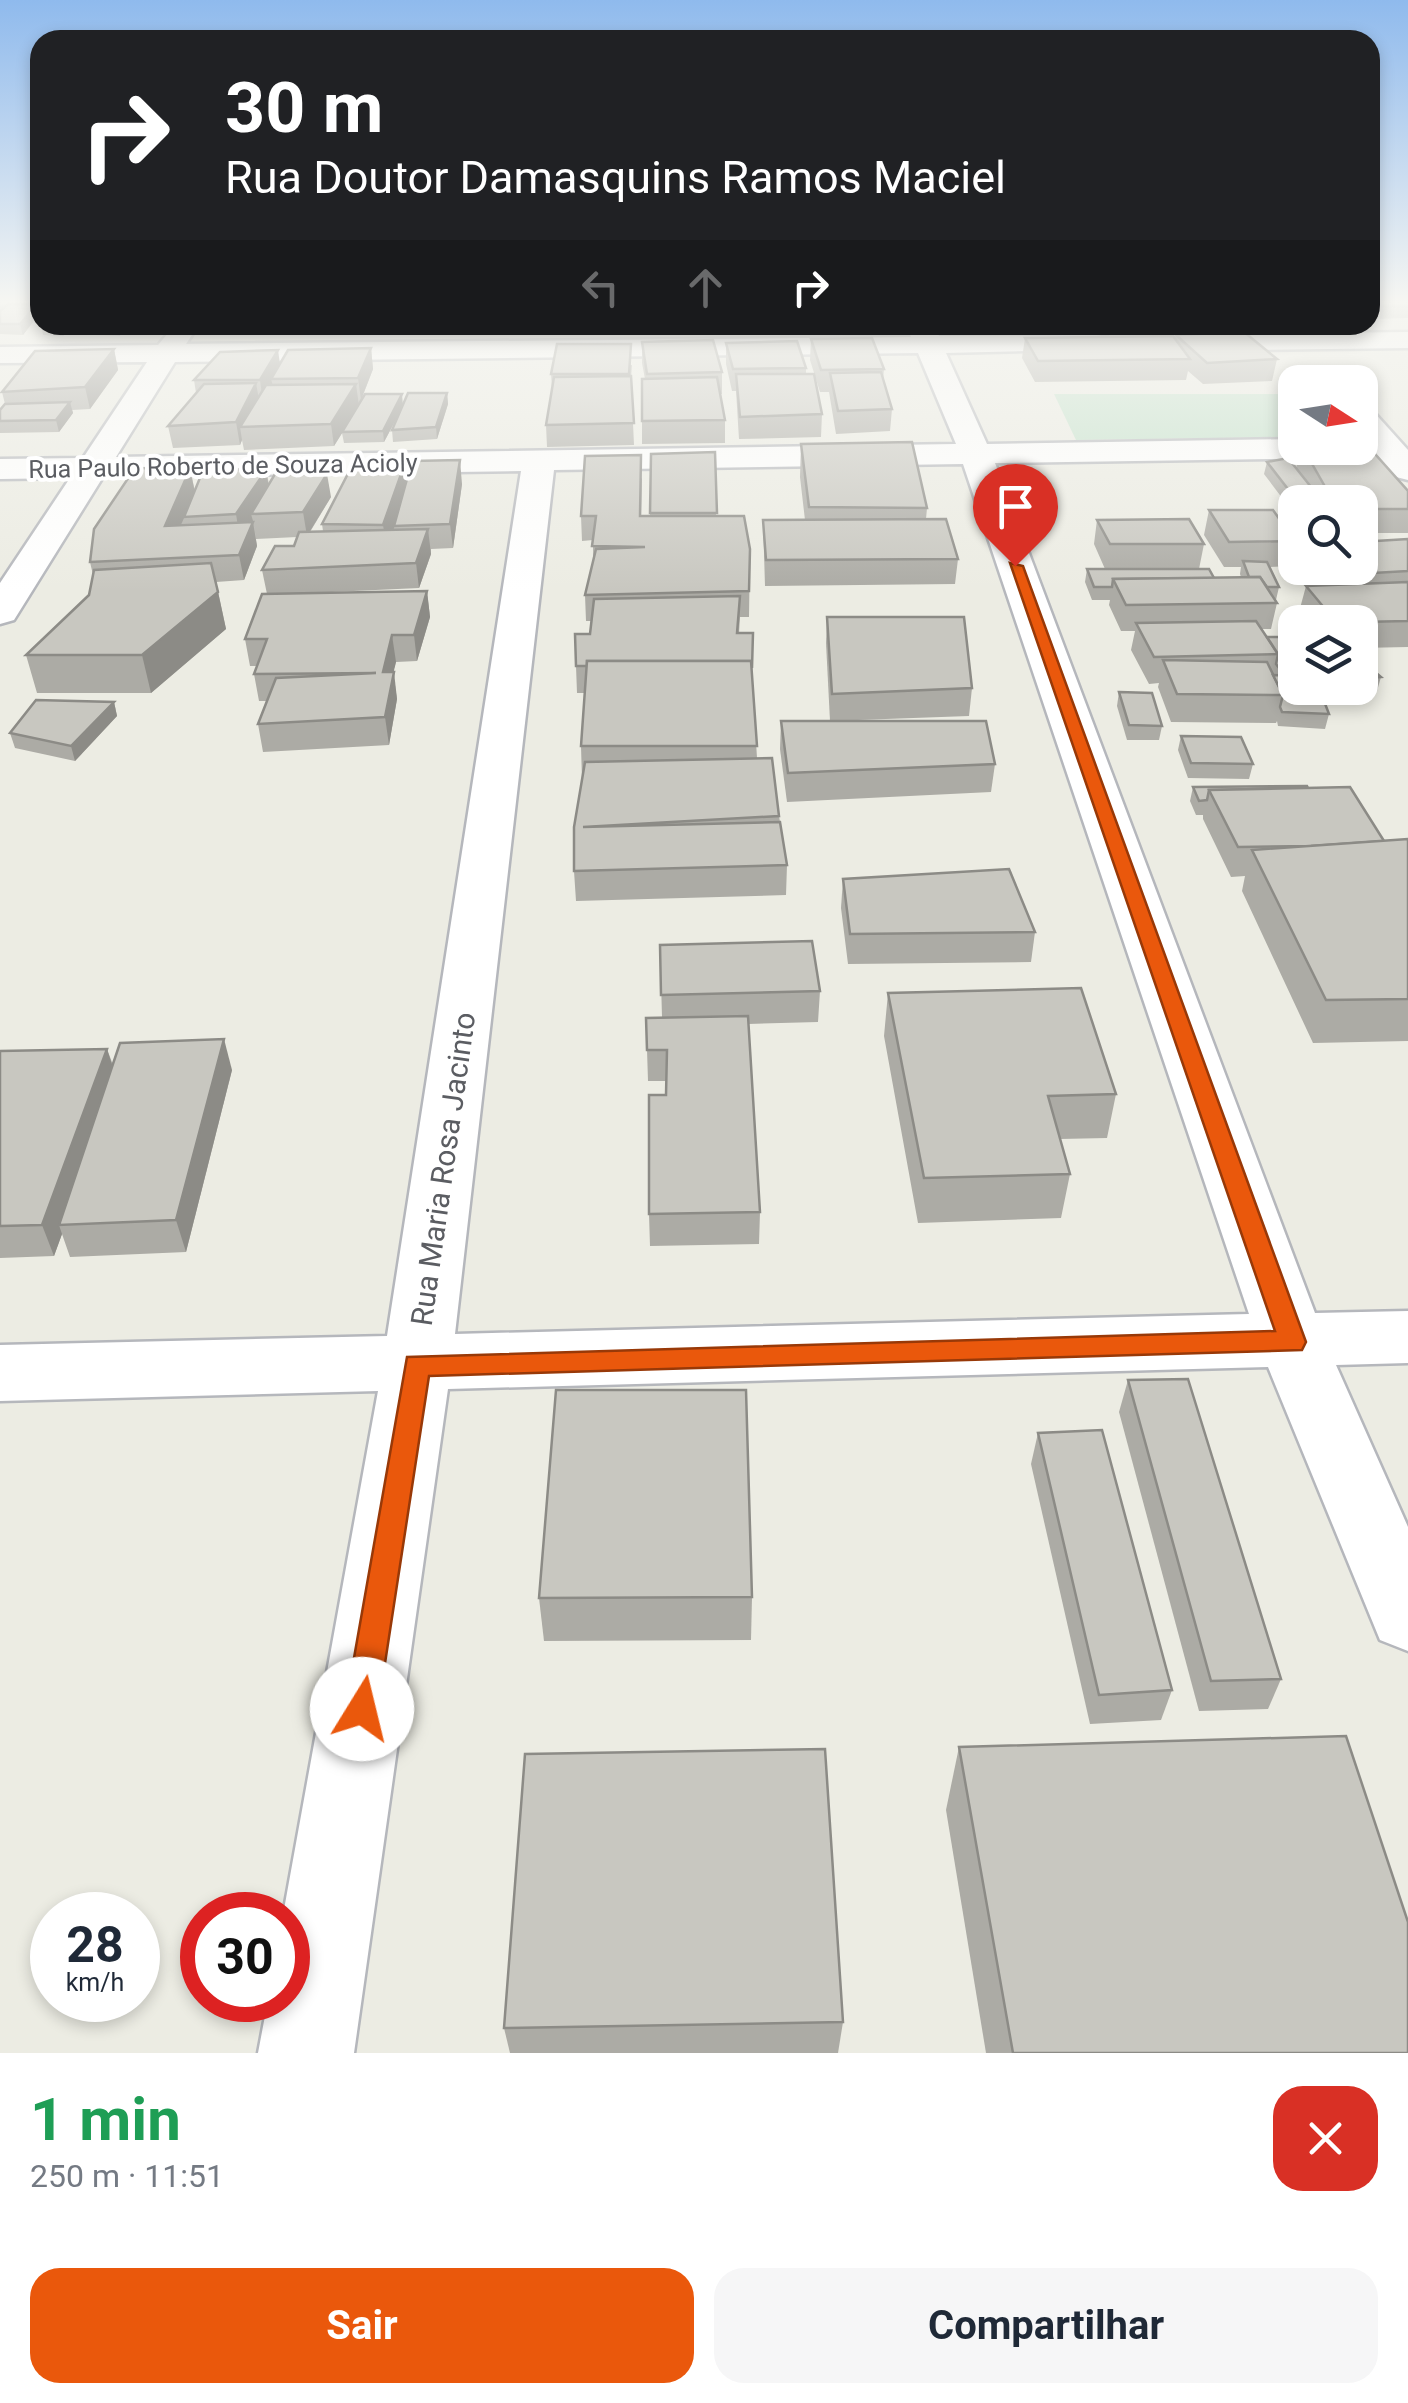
<!DOCTYPE html>
<html lang="pt">
<meta charset="utf-8">
<style>
body{margin:0;font-family:Roboto,sans-serif;background:#f6f6f7;color:#1f2937;height:100vh;display:flex;flex-direction:column;font-size:38px;white-space:nowrap}
*{box-sizing:border-box;margin:0}
p{font-size:32px;color:#747a83}
.icon{flex:none;width:55px;height:55px;fill:none;stroke:currentColor;stroke-width:2;stroke-linecap:round;stroke-linejoin:round}
.map{position:relative;height:2053px;overflow:hidden}
.details{display:flex;flex-direction:column;background:#fff;flex:1}
.details>*{flex:none}
.guide{position:absolute;left:30px;top:30px;width:1350px;height:305px;border-radius:30px;box-shadow:0 5px 15px #0003;background:#202124;color:#fff;overflow:hidden}
.needle{width:65px;rotate:102deg}
.buttons{position:absolute;left:1278px;top:365px;display:grid;gap:20px}
.buttons a{display:grid;place-items:center;width:100px;height:100px;border-radius:20px;background:#fff;box-shadow:0 5px 15px #0003;font-size:50px}
.speed{position:absolute;left:30px;top:1892px;display:flex;gap:20px;font-size:50px;font-weight:700;text-align:center}
.speed>*{display:grid;place-content:center;width:130px;height:130px;border-radius:50%;background:#fff;box-shadow:0 5px 15px #0003;line-height:1}
.speed small{font-size:25px;font-weight:400}
.speed .limit{border:15px solid #d22;background:#fff;color:#111}
.pin{position:absolute;display:grid;place-items:center;width:85px;height:85px;color:#fff;margin:-102px -42px;border-radius:50% 50% 50% 0;rotate:-45deg;box-shadow:0 0 10px #0007}
.pin .icon{rotate:45deg}
.me{position:absolute;width:110px;margin:-55px;rotate:9deg;stroke-linejoin:round;filter:drop-shadow(0 0 8px #0008)}
.turn{display:flex;align-items:center;gap:35px;height:210px;padding:0 30px;font-size:45px}
.turn .icon{width:130px;height:130px;stroke-width:2.5}
.turn b{display:block;font-size:70px;line-height:85px}
.lanes{display:flex;align-items:center;height:95px;padding:0 30px;background:#0003;justify-content:center;gap:50px;direction:ltr}
.lanes .off{opacity:.35}
.round{display:grid;place-items:center;flex:none;width:105px;height:105px;border-radius:30px;background:#f6f6f7}
.overview{display:flex;align-items:center;justify-content:space-between;height:170px;padding:0 30px}
h1{font-size:60px;font-weight:700;line-height:75px;color:#1e9e55}
.primary-button{display:flex;gap:20px;margin-top:auto;padding:20px 30px}
.primary-button a{flex:1;height:115px;border-radius:30px;background:#ea580c;color:#fff;font-size:40px;font-weight:700;line-height:115px;text-align:center}
.primary-button a+a{background:#f6f6f7;color:#1f2937}
.map>svg:first-child{display:block}
.green{fill:#c2e1ca}
.lines{fill:none;stroke-linecap:round;stroke-linejoin:round}
.minor-casing{stroke:#b5b7bc;stroke-width:5}
.minor{fill:#fff;fill-rule:evenodd}
.wall{fill:#acaba5}
.shaded-wall{fill:#8c8b86}
.building{fill:#c8c7c0;stroke:#8c8b86;stroke-width:2.5}
.route{fill:#ea580c;stroke:#983908;stroke-width:2.5}
.labels{text-anchor:middle;dominant-baseline:central;stroke-width:8;stroke-linejoin:round;paint-order:stroke}
.far-street-label{font-size:25px;fill:#5b5d62;stroke:#fff}
.street-label{font-size:30px;fill:#5b5d62;stroke:#fff}
</style>
<div class="map">
<svg width="1408" height="2053" viewBox="0 0 1408 2053">
<rect width="100%" height="100%" fill="#ecece3"/>
<!-- green -->
<path class="green" d="M1054,394H1291L1295,399V437L1076,440Z"/>
<g class="lines">
<!-- minor casing -->
<g class="minor-casing">
<g id="minor">
<path d="M175,325L190,326L194,332L186,344L911,337L906,325H934L939,336L1097,335L1107,337L1111,343L1107,349L946,353L987,444L1295,439V448L1360,447L1356,455L1345,458L995,463L1315,1313L1408,1311V1363L1336,1365L1408,1527V1651L1380,1640L1268,1367L448,1389L354,2053H258L268,2000H288V1915H283L378,1391L0,1401V1345L387,1336L521,471L103,477L14,620L0,624V583L70,478L0,479V459L83,458L147,362L0,363V347L158,345ZM918,353L956,444L116,457L175,362ZM963,464L1249,1314L455,1334L554,470Z"/>
<path d="M1408,332V348L1183,351L1169,343L1183,335Z"/>
<path d="M1360,407L1371,409L1408,450V480L1396,477L1360,435Z"/>
</g>
</g>
<!-- minor -->
<use href="#minor" class="minor"/>
</g>
<!-- wall -->
<g class="wall">
<path d="M0,304L6,305L40,304V325L37,324L36,318L23,335L0,334Z"/>
<path d="M1370,304H1408V318L1370,319Z"/>
<path d="M41,325H133L119,336L72,334L70,328L63,336L43,335Z"/>
<path d="M216,325H301L296,334H217Z"/>
<path d="M313,325H458L456,330L314,331Z"/>
<path d="M1176,335L1277,359L1272,381L1203,384L1188,371L1186,380L1035,382L1022,358L1025,338L1175,339Z"/>
<path d="M811,339L884,369L883,381L892,409L890,431L836,434L829,392H820L810,360Z"/>
<path d="M642,342L722,372V394H720L725,420V443L642,444V379H645L642,363Z"/>
<path d="M726,343L806,368V374L822,414L821,437L739,439L736,391H732L726,364Z"/>
<path d="M371,348L373,369L361,400L403,406L384,442L344,443L342,433L334,446L244,450L242,440L240,445L173,448L168,426L196,393L194,380Z"/>
<path d="M114,349L118,370L90,409L72,410L73,413L59,432L0,433V410L5,404L2,392Z"/>
<path d="M632,365L631,379L634,445L547,447L546,425L552,389L551,374Z"/>
<path d="M447,393L448,404L437,439L393,442L392,430Z"/>
<path d="M801,444L927,508L926,519L958,559L955,584L765,586L763,520H805L800,477Z"/>
<path d="M1301,448H1360L1408,491V533H1366L1374,541L1408,539V647L1360,648V622H1308L1299,612L1306,586H1317L1302,569V568H1360V502H1295V515L1264,474L1267,462L1296,469Z"/>
<path d="M715,452L716,516L750,549L749,617H740L739,633H753L752,677L757,758L779,816L787,865L786,895L576,901L574,871L582,779L581,746L585,693H577L576,666L590,634L591,621H586L585,595L593,561V540L582,541L581,516L642,478L641,516H650L651,454Z"/>
<path d="M190,469L195,491L266,470L269,484L331,497L310,532L323,531L322,524L407,480L462,484L453,548L431,549V554L419,588L310,593L427,591L430,617L417,661L396,662L393,672L397,699L389,745L263,752L258,724L267,701H259L254,674L257,666H250L245,639L267,594L262,570L294,546L297,537L256,539L253,521L257,546L244,580L216,582L226,629L151,693H37L26,655L89,595L93,575L90,562Z"/>
<path d="M1209,510L1290,534L1293,523H1295V545L1290,566L1270,567L1279,587L1276,600L1277,603L1271,629H1262L1267,637L1295,656V688L1329,714L1325,729L1278,726L1277,721L1276,723L1171,722L1158,687L1159,683L1149,684L1131,650L1135,631H1121L1109,605L1110,600H1092L1085,582L1087,569H1105L1094,544L1097,520L1204,544L1199,569L1214,578L1241,577L1240,574L1241,567H1224L1204,535Z"/>
<path d="M827,617L972,688L969,716L830,721L826,643Z"/>
<path d="M1360,659L1381,677L1377,691L1331,695L1326,688H1360Z"/>
<path d="M1119,692L1162,726L1159,740H1127L1117,706Z"/>
<path d="M114,702L117,716L75,761L15,748L10,733Z"/>
<path d="M781,721L995,764L991,792L787,802L780,749Z"/>
<path d="M1181,736L1253,764L1249,779L1188,778L1178,750Z"/>
<path d="M1193,787L1308,788L1384,841L1408,839V1041L1313,1043L1242,891L1245,876L1231,877L1203,819V815H1196L1190,801Z"/>
<path d="M843,879L1035,932L1031,962L848,964L841,908Z"/>
<path d="M660,945L820,991L818,1022L748,1024L760,1212L759,1244L650,1246L649,1214L666,1095L667,1081H648L646,1018L662,1017Z"/>
<path d="M888,993L1116,1094L1107,1138L1060,1139L1070,1174L1061,1218L918,1223L884,1036Z"/>
<path d="M107,1049L113,1065L232,1070L186,1252L70,1257L62,1234L54,1256L0,1258V1051Z"/>
<path d="M1128,1380L1281,1679L1268,1709L1199,1711L1119,1412Z"/>
<path d="M1038,1433L1172,1690L1161,1720L1090,1724L1031,1464Z"/>
<path d="M752,1597L751,1640L544,1641L539,1598Z"/>
<path d="M959,1747L1408,2053H986L946,1810Z"/>
<path d="M843,2022L838,2053H510L504,2028Z"/>
</g>
<!-- shaded-wall -->
<g class="shaded-wall">
<path d="M37,304H40V313L35,314L36,318L23,335L20,324Z"/>
<path d="M61,325H69L70,328L63,336Z"/>
<path d="M116,325H133L119,336Z"/>
<path d="M371,348L373,369L361,400L358,378Z"/>
<path d="M114,349L118,370L90,409L85,387Z"/>
<path d="M278,350L281,371L271,379L273,386L263,402L260,380Z"/>
<path d="M256,383L260,405L240,427L242,440L240,445L236,422Z"/>
<path d="M356,384L359,406L334,446L331,424Z"/>
<path d="M447,393L448,404L437,439L436,427Z"/>
<path d="M402,394L403,406L384,442L383,431Z"/>
<path d="M70,402L73,413L59,432L56,420Z"/>
<path d="M460,460L462,484L453,548L450,524Z"/>
<path d="M405,463L408,486L387,549L383,525Z"/>
<path d="M190,469L195,493L170,550L165,526Z"/>
<path d="M266,470L270,494L251,514L253,521L240,539L236,514Z"/>
<path d="M327,474L331,497L307,536L303,512Z"/>
<path d="M253,522L257,546L244,580L239,555Z"/>
<path d="M428,529L431,554L419,588L416,563Z"/>
<path d="M427,591L430,617L417,661L414,635Z"/>
<path d="M218,592L226,629L151,693L142,655Z"/>
<path d="M392,635L396,662L387,700L383,672Z"/>
<path d="M394,672L397,699L389,745L385,717Z"/>
<path d="M114,702L117,716L75,761L71,746Z"/>
<path d="M224,1039L232,1070L186,1252L176,1220Z"/>
<path d="M107,1049L117,1080L59,1225L62,1234L54,1256L42,1225Z"/>
</g>
<!-- building -->
<g class="building">
<path d="M8,304H37L20,324H0V311Z"/>
<path d="M1244,332L1277,359L1207,363L1176,335Z"/>
<path d="M1173,336L1190,359L1038,361L1025,338Z"/>
<path d="M872,338L884,369L821,370L811,339Z"/>
<path d="M713,340L722,372L647,374L642,342Z"/>
<path d="M797,341L806,368L733,369L726,343Z"/>
<path d="M557,344H631L629,374H551Z"/>
<path d="M371,348L358,378L271,379L288,350Z"/>
<path d="M114,349L85,387L2,392L35,351Z"/>
<path d="M278,350L260,380H194L220,352Z"/>
<path d="M881,372L892,409L838,411L830,373Z"/>
<path d="M736,374H814L822,414L740,417Z"/>
<path d="M631,376L634,423L546,425L554,377Z"/>
<path d="M717,377L725,420L642,421V379Z"/>
<path d="M256,383L236,422L168,426L204,384Z"/>
<path d="M356,384L331,424L240,427L266,385Z"/>
<path d="M408,393H447L436,427L392,430Z"/>
<path d="M365,394H402L383,431L342,432Z"/>
<path d="M70,402L56,420L0,421V410L5,404Z"/>
<path d="M912,442L927,508L809,507L801,444Z"/>
<path d="M1360,445H1367L1408,491V509H1360V502H1343L1331,497L1303,448H1360Z"/>
<path d="M715,452L717,513H650L651,454Z"/>
<path d="M641,455L640,516H744L750,549L749,591L585,595L596,549L645,547L592,546L596,516H581L585,456Z"/>
<path d="M1288,458L1323,502H1298L1267,462Z"/>
<path d="M460,460L450,524L394,526L412,461Z"/>
<path d="M354,462L405,463L383,525L322,524Z"/>
<path d="M135,468L190,469L165,526L253,522L239,555L90,562L94,529Z"/>
<path d="M204,468L266,470L236,514L184,517Z"/>
<path d="M275,474H327L303,512L251,514Z"/>
<path d="M1209,510H1273L1295,541L1229,542Z"/>
<path d="M946,519L958,559L766,560L763,520Z"/>
<path d="M1189,519L1204,544H1110L1097,520Z"/>
<path d="M1360,526L1374,541L1360,542Z"/>
<path d="M428,529L416,563L262,570L275,546H294L299,532Z"/>
<path d="M1408,539V571L1338,575L1331,568H1360V542Z"/>
<path d="M1243,561L1267,562L1279,587H1267L1260,577H1249Z"/>
<path d="M211,563L218,592L142,655H26L89,595L94,570Z"/>
<path d="M1087,569H1209L1214,578L1113,579L1112,587H1094Z"/>
<path d="M1260,577L1277,603L1126,605L1113,579Z"/>
<path d="M1408,582V621L1359,622H1336L1306,586Z"/>
<path d="M427,591L414,635H392L383,672H394L385,717L258,724L276,678L376,673L254,674L267,639H245L262,594Z"/>
<path d="M740,596L737,633H753L752,668L751,661H587V666H576L575,634H590L594,599Z"/>
<path d="M827,617H964L972,688L832,694Z"/>
<path d="M1256,621L1278,654L1154,657L1136,623Z"/>
<path d="M1267,637H1282L1295,656V672H1282L1276,664L1278,654Z"/>
<path d="M1360,659L1381,677L1360,679Z"/>
<path d="M1163,660L1267,662L1283,695L1177,694Z"/>
<path d="M587,661H751L757,746H581Z"/>
<path d="M1273,675L1295,676V688H1319L1329,714L1282,712L1280,707L1283,695Z"/>
<path d="M1119,692L1152,693L1162,726L1129,725Z"/>
<path d="M36,700L114,702L71,746L10,733Z"/>
<path d="M781,721H986L995,764L788,773Z"/>
<path d="M1181,736L1241,737L1253,764L1191,763Z"/>
<path d="M772,758L779,816L583,827L780,822L787,865L574,871V827L585,762Z"/>
<path d="M1307,786L1308,788L1209,790L1207,800L1199,801L1193,787Z"/>
<path d="M1350,787L1384,841L1311,846L1238,847L1209,790Z"/>
<path d="M1408,839V999L1326,1000L1252,850Z"/>
<path d="M1009,869L1035,932L850,934L843,879Z"/>
<path d="M812,941L820,991L661,995L660,945Z"/>
<path d="M1081,988L1116,1094L1048,1096L1070,1174L924,1178L888,993Z"/>
<path d="M748,1016L760,1212L649,1214V1095H666L667,1050H647L646,1018Z"/>
<path d="M224,1039L176,1220L59,1225L120,1043Z"/>
<path d="M107,1049L42,1225L0,1226V1051Z"/>
<path d="M1188,1379L1281,1679L1211,1681L1128,1380Z"/>
<path d="M556,1390H746L752,1597L539,1598Z"/>
<path d="M1102,1430L1172,1690L1099,1695L1038,1433Z"/>
<path d="M1346,1736L1408,1922V2053H1013L959,1747Z"/>
<path d="M825,1749L843,2022L504,2028L525,1754Z"/>
</g>
<!-- sky -->
<linearGradient id="sky" x2="0" y2="1"><stop stop-color="#8fbaed"/><stop offset="0.51" stop-color="#f6f6f2"/><stop offset="1" stop-color="#f6f6f2" stop-opacity="0"/></linearGradient>
<rect width="1408" height="591" fill="url(#sky)"/>
<!-- route -->
<path class="route" d="M1010,563L1023,566L1306,1342L1302,1350L429,1376L378,1709L374,1720L362,1725L349,1720L345,1709L407,1357L1275,1331Z"/>
<g class="labels">
<!-- far-street labels -->
<g class="far-street-label">
<text transform="translate(223 466) rotate(-1)">Rua Paulo Roberto de Souza Acioly</text>
</g>
<!-- street labels -->
<g class="street-label">
<text transform="translate(443 1169) rotate(-82)">Rua Maria Rosa Jacinto</text>
</g>
</g>
</svg>
<div class="buttons">
<a><svg class="needle" viewBox="-14 -14 28 28"><path d="M0-13l5 13h-10z" fill="#e53935"/><path d="M0 13l5-13h-10z" fill="#747a83"/></svg></a>
<a><svg class="icon" aria-label="search" viewBox="0 0 24 24"><circle cx="10" cy="10" r="6"/><path d="M15 15l6 6"/></svg></a>
<a><svg class="icon" aria-label="layers" viewBox="0 0 24 24"><path d="M12 4l9 5-9 5-9-5zM3 14l9 5 9-5"/></svg></a>
</div>
<div class="speed"><div>28<small>km/h</small></div><div class="limit">30</div></div>
<div class="pin" style="left:1015px;top:566px;background:#d93025"><svg class="icon" aria-label="arrive" viewBox="0 0 24 24"><path d="M6 21V4h12l-3 4 3 4H6"/></svg></div>
<svg class="me" style="left:362px;top:1709px" viewBox="-20 -20 40 40"><circle r="19" fill="#fff"/><path d="M0-13L10 11 0 6-10 11z" fill="#ea580c"/></svg>
<div class="guide">
<div class="turn"><svg class="icon" aria-label="right" viewBox="0 0 24 24"><path d="M7 20v-9h11M14 6l5 5-5 5"/></svg><div><b>30 m</b>Rua Doutor Damasquins Ramos Maciel</div></div>
<div class="lanes"><svg class="icon off" aria-label="left" viewBox="0 0 24 24"><path d="M17 20v-9H6M10 6l-5 5 5 5"/></svg><svg class="icon off" aria-label="ahead" viewBox="0 0 24 24"><path d="M12 20V5M6 11l6-6 6 6"/></svg><svg class="icon" aria-label="right" viewBox="0 0 24 24"><path d="M7 20v-9h11M14 6l5 5-5 5"/></svg></div>
</div>
</div>
<section class="details">
<div class="overview"><div><h1>1 min</h1><p>250 m · 11:51</p></div><a class="round" style="background:#d93025;color:#fff"><svg class="icon" aria-label="close" viewBox="0 0 24 24"><path d="M6 6l12 12M18 6L6 18"/></svg></a></div>
<div class="primary-button"><a>Sair</a><a>Compartilhar</a></div>
</section>
